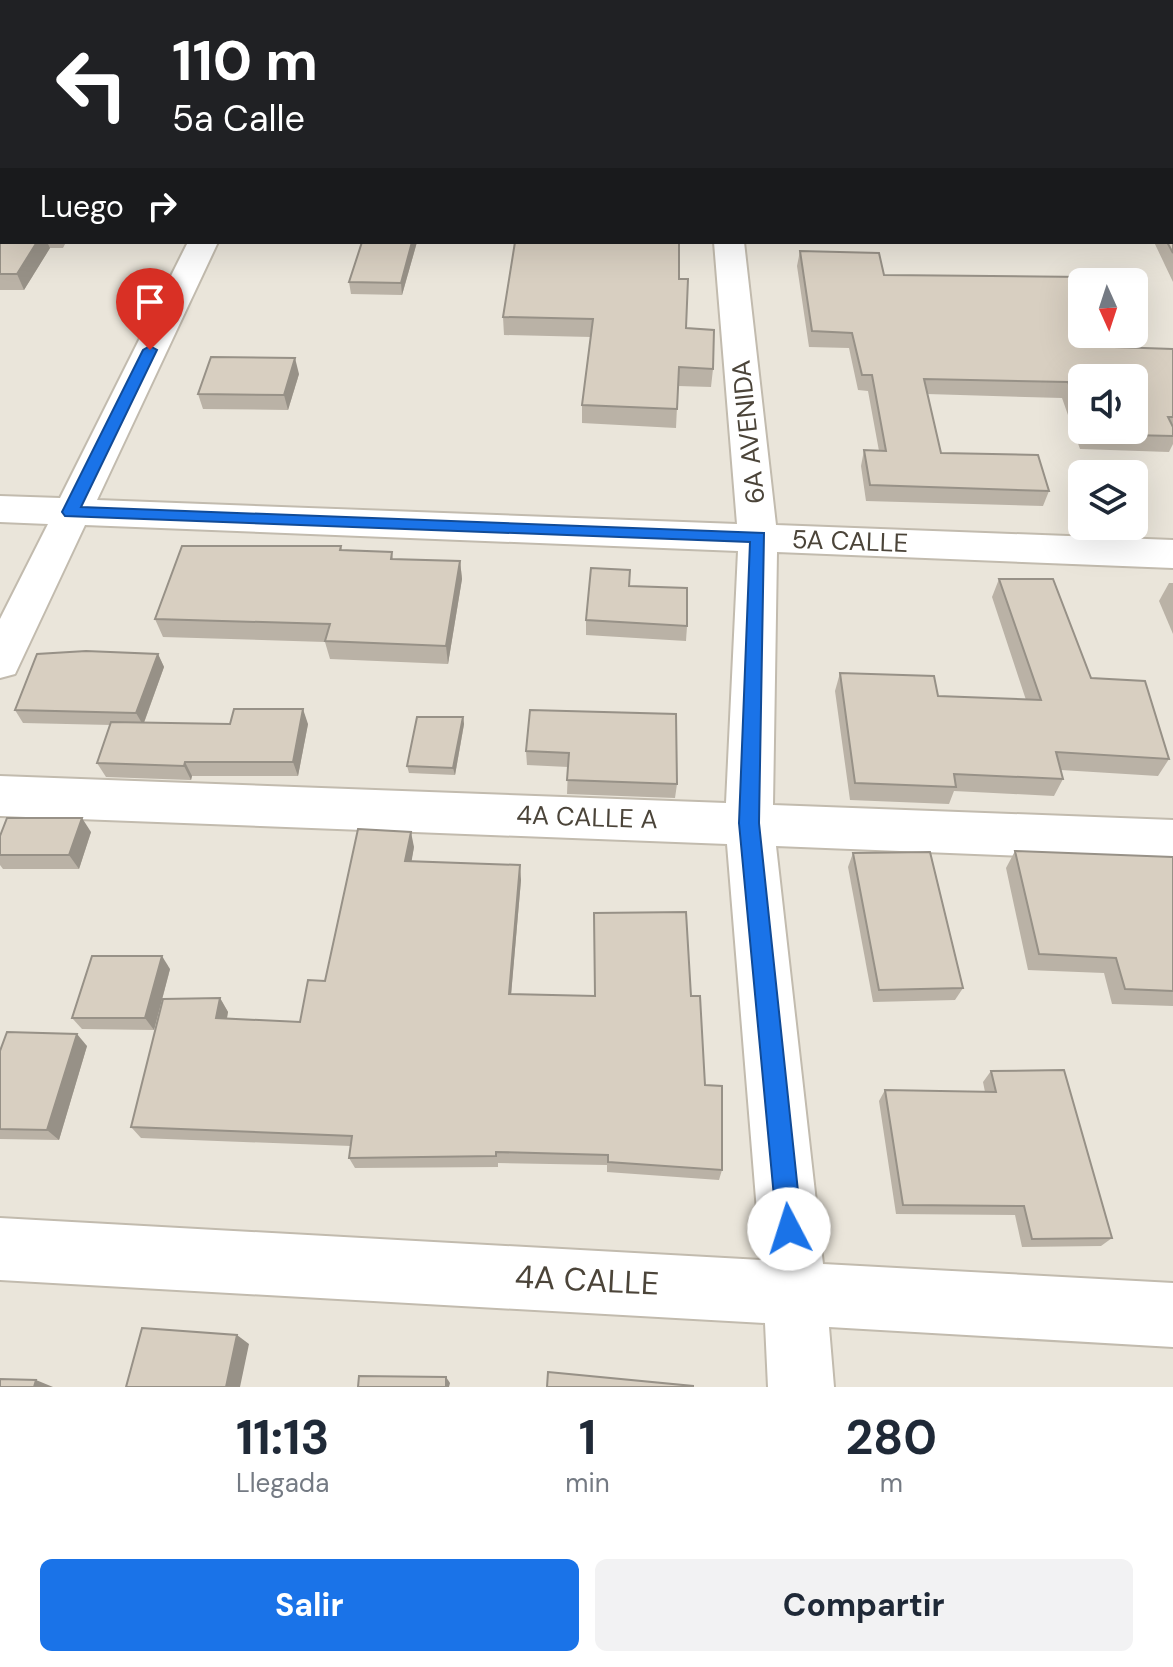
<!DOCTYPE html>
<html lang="es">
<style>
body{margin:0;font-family:"DM Sans",sans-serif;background:#f2f2f3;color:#1f2937;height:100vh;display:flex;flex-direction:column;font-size:30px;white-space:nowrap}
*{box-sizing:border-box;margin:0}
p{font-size:26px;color:#747a83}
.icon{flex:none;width:44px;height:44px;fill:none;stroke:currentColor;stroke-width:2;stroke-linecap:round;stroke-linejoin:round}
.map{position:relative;height:1387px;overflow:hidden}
.sheet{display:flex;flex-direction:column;background:#fff;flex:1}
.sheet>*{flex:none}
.top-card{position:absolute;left:0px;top:0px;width:1174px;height:244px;box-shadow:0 8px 32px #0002;background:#202124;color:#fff;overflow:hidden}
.needle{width:52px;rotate:177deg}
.tools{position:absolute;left:1068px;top:268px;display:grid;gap:16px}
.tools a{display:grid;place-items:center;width:80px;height:80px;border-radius:12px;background:#fff;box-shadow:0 8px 32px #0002;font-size:40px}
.pin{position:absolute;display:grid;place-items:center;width:68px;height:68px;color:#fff;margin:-82px -34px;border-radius:50% 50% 50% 0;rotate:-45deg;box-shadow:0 0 8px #0007}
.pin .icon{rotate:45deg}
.me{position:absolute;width:88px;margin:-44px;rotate:355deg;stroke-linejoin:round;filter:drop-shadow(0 0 6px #0008)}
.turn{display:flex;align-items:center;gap:28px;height:168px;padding:0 40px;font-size:36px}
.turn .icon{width:104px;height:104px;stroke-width:2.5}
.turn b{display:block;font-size:56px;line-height:68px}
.then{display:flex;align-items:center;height:76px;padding:0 40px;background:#0003;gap:16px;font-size:30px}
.eta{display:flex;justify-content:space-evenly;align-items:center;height:136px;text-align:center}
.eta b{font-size:48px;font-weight:700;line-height:56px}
.primary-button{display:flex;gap:16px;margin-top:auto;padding:16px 40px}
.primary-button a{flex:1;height:92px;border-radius:12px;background:#1a73e8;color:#fff;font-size:32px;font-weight:700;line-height:92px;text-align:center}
.primary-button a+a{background:#f2f2f3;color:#1f2937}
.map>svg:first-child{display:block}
.residential{fill:#eae5da;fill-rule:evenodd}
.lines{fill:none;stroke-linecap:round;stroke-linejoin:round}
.street-casing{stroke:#c2bbae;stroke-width:4}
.secondary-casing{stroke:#d6c79b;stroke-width:4}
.street{fill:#fff;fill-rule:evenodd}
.secondary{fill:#fff3cd;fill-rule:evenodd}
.wall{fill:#bab2a6;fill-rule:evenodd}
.shaded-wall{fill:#979187}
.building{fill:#d8cfc1;stroke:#979187;stroke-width:2}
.route{fill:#1a73e8;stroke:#114b97;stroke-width:2}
.labels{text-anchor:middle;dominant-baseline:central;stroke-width:6;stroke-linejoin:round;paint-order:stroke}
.street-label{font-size:26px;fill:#4b4439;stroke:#fff}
.near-street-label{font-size:32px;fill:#4b4439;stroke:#fff}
</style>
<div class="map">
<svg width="1173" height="1387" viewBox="0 0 1173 1387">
<rect width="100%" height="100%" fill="#f6f3ec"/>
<!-- residential -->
<path class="residential" d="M0,0H1173V1387H0ZM2,2H1172V242H2ZM1082,282H1134V334H1082ZM1082,378H1134V430H1082ZM1082,474H1134V526H1082Z"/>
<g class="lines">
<!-- street casing -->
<g class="street-casing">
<g id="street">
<path d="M1172,104L1173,105V122L1172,121Z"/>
<rect x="1172" y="191" width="1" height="18"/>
<path d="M188,242H218L97,500L737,524L714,242H744L776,525L1173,540V568L777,552L773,805L1173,820V862L776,846L823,1264L1173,1283V1347L829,1327L834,1387H768L765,1323L0,1280V1218L761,1260L727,844L0,816V776L726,803L738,551L85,525L15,674L0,678V619L48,524L0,522V496L60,498Z"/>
</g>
</g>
<!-- secondary casing -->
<g class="secondary-casing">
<g id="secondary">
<path d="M599,0H720L721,2H600Z"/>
<path d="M1091,0H1113L1114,2H1092Z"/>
<rect x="1172" y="6" width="1" height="14"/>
</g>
</g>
<!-- street -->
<use href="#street" class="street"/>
<!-- secondary -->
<use href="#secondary" class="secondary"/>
</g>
<!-- wall -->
<g class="wall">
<path d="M0,0H274L275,2H2V44H0Z"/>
<path d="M0,114L2,242H66L63,248H50L24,290H0Z"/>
<path d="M1173,214V282L1154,242H1172Z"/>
<path d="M417,242L402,295L351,294L349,282Z"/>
<path d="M800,251L884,275L1115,347L1173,349V444L1169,452L1080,449L1062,398L927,394L941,453L1049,491L1043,506L866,501L861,466L864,450L879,451L868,391L858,390L849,348L809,347L797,266ZM1082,378L1134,430H1082Z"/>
<path d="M679,279L686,328L713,369L711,387L678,386L676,428L582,423V405L591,337L504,335L503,317Z"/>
<path d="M299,374L288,410L203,409L198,394Z"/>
<path d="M341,546L342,550L392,552L393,559L460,561L462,579L448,664L330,659L325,642L163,637L155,619Z"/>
<path d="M999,579L1169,759L1158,776L1061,770L1063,779L1054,796L954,791L949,804L850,800L835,691L840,673L938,696L1026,700L992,597Z"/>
<path d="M1169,583H1173V634L1159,601Z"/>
<path d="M629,586L687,626L686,641L586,635V620Z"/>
<path d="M158,654L164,667L144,723L308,724L298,776H192L191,780L106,777L97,763L111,725L23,723L15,710Z"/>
<path d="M530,710L677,784L675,798L567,794L568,767L527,765L526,751Z"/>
<path d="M463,717L464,724L455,775L409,773L407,766Z"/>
<path d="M91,832L79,869H3L0,865V836Z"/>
<path d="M414,847L411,862L521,880L511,994L595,996H691L705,1085L722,1170L719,1180L607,1172V1165L498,1163V1167L355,1168L349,1158L351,1146L141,1138L131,1127L220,998L228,1012L227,1019L300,1022L325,981Z"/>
<path d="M1015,851L1173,857V1006L1112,1004L1104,973L1028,970L1006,868Z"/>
<path d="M853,853L963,988L955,1000L873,1002L848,867Z"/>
<path d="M170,969L154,1030L82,1029L72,1018Z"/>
<path d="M87,1046L59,1140L0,1139V1051Z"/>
<path d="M991,1071L1112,1238L1101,1246L1022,1247L1015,1215L896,1214L879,1101L885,1090L985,1092L983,1082Z"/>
</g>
<!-- shaded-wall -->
<g class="shaded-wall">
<path d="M37,242H47L50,248L24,290L17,274Z"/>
<path d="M412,242H417L402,295L401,283Z"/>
<path d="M295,358L299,374L288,410L284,395Z"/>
<path d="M460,561L462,579L448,664L446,646Z"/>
<path d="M158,654L164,667L143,725L136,713Z"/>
<path d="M303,709L308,724L298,776L293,762Z"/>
<path d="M463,717L464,724L455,775L453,768Z"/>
<path d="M185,762L192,776L191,780L184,766Z"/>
<path d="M82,818L91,832L79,869L69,855Z"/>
<path d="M411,832L414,847L409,876L405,861Z"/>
<path d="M520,865L521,880L510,1007L509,994Z"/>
<path d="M162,956L170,969L154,1030L145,1018Z"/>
<path d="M220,998L228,1012L224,1031L216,1018Z"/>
<path d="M77,1034L87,1046L59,1140L47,1130Z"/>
<path d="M237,1335L249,1344L240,1387H226Z"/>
<path d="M446,1377L450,1383L449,1387H446Z"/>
<path d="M36,1380L53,1387H34Z"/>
</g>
<!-- building -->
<g class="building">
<path d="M0,0H271L270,2H2V30H0Z"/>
<path d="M363,0H546V2H362Z"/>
<path d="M620,0H688L689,2H619Z"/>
<path d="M766,0H871V2H767Z"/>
<path d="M0,114H2V242H37L17,274H0Z"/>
<path d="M1172,214H1173V253L1167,242H1172Z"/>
<path d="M362,242H412L401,283L349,282Z"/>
<path d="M515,242H679V279H688L686,328L714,330L713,369L679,367L677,409L582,405L593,319L503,317Z"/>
<path d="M800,251L879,253L884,275L1085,277L1087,282H1082V334H1110L1115,347L1173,349V417H1168L1173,427V436L1087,434L1086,430H1134V378H1082V420L1068,382L924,379L941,453L1038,455L1049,491L870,485L864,450L886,451L872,375H862L852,333L812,331Z"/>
<path d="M211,357L295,358L284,395L198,394Z"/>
<path d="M182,546H341L340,550L392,552L391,559L460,561L446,646L325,641L330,624L155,619Z"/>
<path d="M591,568L630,570L629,586L687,588V626L586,620Z"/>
<path d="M999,579H1053L1091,678L1145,681L1169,759L1056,752L1063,779L954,774L956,787L855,783L840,673L934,676L938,696L1041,700Z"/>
<path d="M86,651L158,654L136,713L15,710L37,654Z"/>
<path d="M234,709H303L293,762H185L184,766L97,763L111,722L230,724Z"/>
<path d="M530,710L676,714L677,784L567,780L569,753L526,751Z"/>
<path d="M417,717H463L453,768L407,766Z"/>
<path d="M7,818H82L69,855H0V836Z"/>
<path d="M358,829L411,832L405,861L520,865L509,994L595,996L594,913L686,912L691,996H700L705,1085L722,1086V1170L608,1162V1155L496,1152V1156L349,1158L352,1136L131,1127L163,999L220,998L216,1018L300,1022L308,980L325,981Z"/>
<path d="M1015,851L1173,857V991L1125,989L1116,958L1039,954Z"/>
<path d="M930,852L963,988L879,990L853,853Z"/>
<path d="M92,956H162L145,1018H72Z"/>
<path d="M7,1032L77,1034L47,1130L0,1129V1051Z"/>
<path d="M1064,1070L1112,1238L1032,1239L1024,1206L903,1205L885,1090L996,1092L991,1071Z"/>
<path d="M142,1328L237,1335L226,1387H126Z"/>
<path d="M548,1372L693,1386V1387H547Z"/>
<path d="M359,1376L446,1377V1387H358Z"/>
<path d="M0,1379L36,1380L34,1387H0Z"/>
</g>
<!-- route -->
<path class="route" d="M150,346L157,350L81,507L764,533L759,823L802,1229L798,1238L789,1241L780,1238L777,1229L739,823L750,542L65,516L62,512L143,350Z"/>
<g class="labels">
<!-- street labels -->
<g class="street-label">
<text transform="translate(748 432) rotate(-96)">6A AVENIDA</text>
<text transform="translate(850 541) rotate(2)">5A CALLE</text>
<text transform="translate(587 817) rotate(2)">4A CALLE A</text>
</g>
<!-- near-street labels -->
<g class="near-street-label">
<text transform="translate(587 1280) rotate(3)">4A CALLE</text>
</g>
</g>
</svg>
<div class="tools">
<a><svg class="needle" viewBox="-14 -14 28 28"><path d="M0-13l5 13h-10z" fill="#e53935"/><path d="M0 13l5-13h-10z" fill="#747a83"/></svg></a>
<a><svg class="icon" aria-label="sound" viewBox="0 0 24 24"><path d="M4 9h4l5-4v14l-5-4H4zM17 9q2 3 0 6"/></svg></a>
<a><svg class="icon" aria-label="layers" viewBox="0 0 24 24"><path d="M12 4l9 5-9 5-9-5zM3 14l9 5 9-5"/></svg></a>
</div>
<div class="pin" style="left:150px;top:350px;background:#d93025"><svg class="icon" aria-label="arrive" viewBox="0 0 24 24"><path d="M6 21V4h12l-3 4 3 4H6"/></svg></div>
<svg class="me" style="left:789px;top:1229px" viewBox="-20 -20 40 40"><circle r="19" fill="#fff"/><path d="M0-13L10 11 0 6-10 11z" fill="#1a73e8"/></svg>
<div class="top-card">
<div class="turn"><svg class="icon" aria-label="left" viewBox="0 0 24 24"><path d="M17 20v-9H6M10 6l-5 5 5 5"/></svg><div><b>110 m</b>5a Calle</div></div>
<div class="then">Luego<svg class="icon" aria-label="right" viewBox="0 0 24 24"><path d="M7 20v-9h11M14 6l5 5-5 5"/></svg></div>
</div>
</div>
<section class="sheet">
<div class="eta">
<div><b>11:13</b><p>Llegada</p></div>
<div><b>1</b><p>min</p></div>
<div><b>280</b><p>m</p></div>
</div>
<div class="primary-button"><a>Salir</a><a>Compartir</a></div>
</section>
